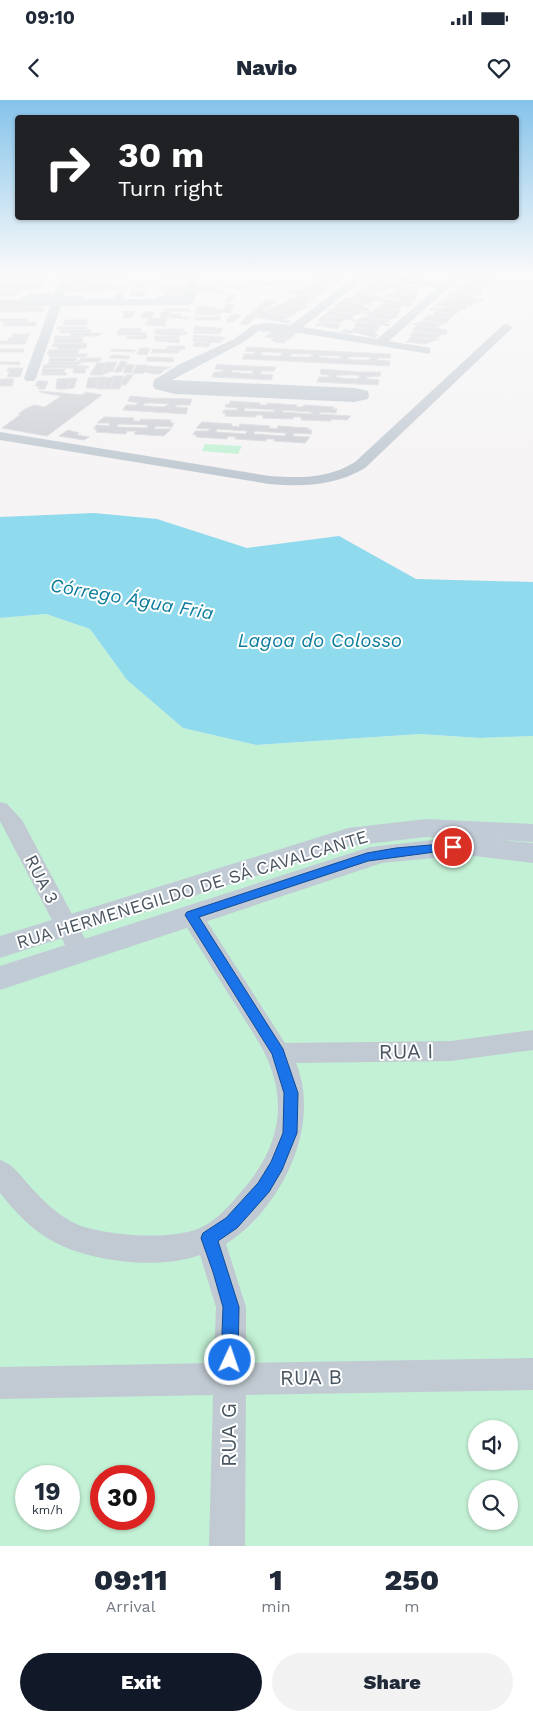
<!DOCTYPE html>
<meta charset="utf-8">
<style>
body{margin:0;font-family:"Work Sans",sans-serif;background:#f2f2f3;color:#1f2937;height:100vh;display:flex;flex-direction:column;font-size:19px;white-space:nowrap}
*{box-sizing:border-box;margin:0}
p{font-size:16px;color:#747a83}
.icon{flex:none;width:28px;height:28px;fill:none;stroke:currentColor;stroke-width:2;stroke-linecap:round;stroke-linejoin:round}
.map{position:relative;height:1446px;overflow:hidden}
.drawer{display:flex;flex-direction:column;background:#fff;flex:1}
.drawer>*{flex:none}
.top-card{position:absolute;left:15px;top:15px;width:504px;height:105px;border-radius:5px;box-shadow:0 1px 4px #0004;background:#202124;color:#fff;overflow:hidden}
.buttons{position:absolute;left:468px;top:1320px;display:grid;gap:10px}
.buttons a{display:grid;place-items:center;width:50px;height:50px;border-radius:50%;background:#fff;box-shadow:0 1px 4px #0004;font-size:25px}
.speed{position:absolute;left:15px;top:1365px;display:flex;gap:10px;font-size:25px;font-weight:700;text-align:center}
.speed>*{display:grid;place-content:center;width:65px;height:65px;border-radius:50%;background:#fff;box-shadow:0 1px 4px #0004;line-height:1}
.speed small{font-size:12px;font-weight:400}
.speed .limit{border:8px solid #d22;background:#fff;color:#111}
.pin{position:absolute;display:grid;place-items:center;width:42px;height:42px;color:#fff;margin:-21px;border:2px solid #fff;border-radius:50%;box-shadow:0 1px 5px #0007}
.me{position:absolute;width:55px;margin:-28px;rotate:3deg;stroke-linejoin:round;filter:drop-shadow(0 0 4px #0008)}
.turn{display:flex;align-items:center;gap:18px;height:105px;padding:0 20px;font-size:22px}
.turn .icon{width:65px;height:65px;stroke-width:2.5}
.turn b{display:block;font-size:35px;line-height:42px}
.eta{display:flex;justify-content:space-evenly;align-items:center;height:85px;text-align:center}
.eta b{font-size:30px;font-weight:800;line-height:35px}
.button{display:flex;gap:10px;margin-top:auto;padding:10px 20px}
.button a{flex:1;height:58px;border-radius:30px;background:#111827;color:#fff;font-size:20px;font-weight:800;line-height:58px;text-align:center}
.button a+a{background:#f2f2f3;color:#1f2937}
.status{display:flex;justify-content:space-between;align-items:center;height:35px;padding:0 25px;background:#fff;direction:ltr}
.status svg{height:14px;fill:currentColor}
header{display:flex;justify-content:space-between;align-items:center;height:65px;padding:0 20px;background:#fff;font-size:22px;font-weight:800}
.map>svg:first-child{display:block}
.green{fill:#c3f1d5;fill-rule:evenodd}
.water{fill:#90daee}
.building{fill:#cdcfd5;stroke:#d7d9de;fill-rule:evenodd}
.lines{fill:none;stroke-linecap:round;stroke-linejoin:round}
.street{fill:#c1cad2;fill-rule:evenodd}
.secondary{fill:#c1cbd6;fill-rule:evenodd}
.route{fill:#1a73e8;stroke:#114b97}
.labels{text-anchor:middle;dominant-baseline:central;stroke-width:4;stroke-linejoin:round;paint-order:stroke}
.street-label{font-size:18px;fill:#4a5661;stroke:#fff}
.water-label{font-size:19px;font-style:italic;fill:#0c7c9b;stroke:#fff}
.near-street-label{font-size:21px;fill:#4a5661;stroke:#fff}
</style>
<div class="status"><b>09:10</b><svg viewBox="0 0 49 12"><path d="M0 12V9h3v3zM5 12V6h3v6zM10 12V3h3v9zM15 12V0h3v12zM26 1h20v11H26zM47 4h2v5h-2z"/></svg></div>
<header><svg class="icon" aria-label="back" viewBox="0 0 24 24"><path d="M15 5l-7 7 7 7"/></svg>Navio<svg class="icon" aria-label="heart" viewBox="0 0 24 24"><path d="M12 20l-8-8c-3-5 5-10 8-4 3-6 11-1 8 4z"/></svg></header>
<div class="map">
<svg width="533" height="1446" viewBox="0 0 533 1446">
<rect width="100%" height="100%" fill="#f5f3f3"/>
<!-- green -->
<g class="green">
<path d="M205,344L242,346L238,354L202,351Z"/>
<path d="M46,514L90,529L127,580L183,628L256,645L420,634L480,638L533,636V1446H0V518ZM476,1329H509V1361H476ZM26,1376H69V1419H26ZM101,1376H144V1419H101ZM476,1389H509V1421H476Z"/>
</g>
<!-- water -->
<path class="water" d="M94,413L157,419L247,448L339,436L416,479L533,482V636L480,638L420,634L256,645L183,628L127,580L90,529L46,514L0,518V417Z"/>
<!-- building -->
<g class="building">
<path d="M0,175V176H47L44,182H0Z"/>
<path d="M10,175H58L57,176Z"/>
<path d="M69,175L80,176H105L104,178H69Z"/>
<path d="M340,175L345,176L339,180L312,176Z"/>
<path d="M470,175H500L496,179Z"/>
<path d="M105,176L116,177H128V179H104Z"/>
<path d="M473,176H479L489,178L486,182L465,179Z"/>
<path d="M165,177H190V179H164Z"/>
<path d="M322,177L339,180H342L336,184L316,181Z"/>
<path d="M69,178L100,179L104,178L103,181L69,180Z"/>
<path d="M370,178L376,179L401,183L394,188L368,184L374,180H368Z"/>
<path d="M69,180L99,181L98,183H68Z"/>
<path d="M259,180L262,181L273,182L270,185L255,184Z"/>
<path d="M471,180L477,181L491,183L487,187L467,184Z"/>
<path d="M131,182H146L143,184L148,187H130Z"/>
<path d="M315,182H321L333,184L327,188L310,185Z"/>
<path d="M0,183H19L45,184L42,189H0Z"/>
<path d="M74,183H93L99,184L98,187L66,186L67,184Z"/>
<path d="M99,183L126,184L127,185L98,186Z"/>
<path d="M401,183L406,186H423L416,192L395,189Z"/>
<path d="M163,184H189L188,186L182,187H162Z"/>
<path d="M230,184L243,186L246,187L241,189L224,186Z"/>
<path d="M458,184H465L485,187L481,191L454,187Z"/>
<path d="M203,185L220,187L216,191L194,188Z"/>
<path d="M309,185L320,187L329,189L323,193L303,190Z"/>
<path d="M372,185L383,187L387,188L383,191L366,189Z"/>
<path d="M66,186L73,187L106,186L104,189H65Z"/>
<path d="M106,186L112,187H127L126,190L104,189Z"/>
<path d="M157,187L188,188L187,190L154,189Z"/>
<path d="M196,188L224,192L220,193L194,190Z"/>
<path d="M458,188L481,191L483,192L479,196L453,192Z"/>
<path d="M0,189H20L16,196H0Z"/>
<path d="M154,189L187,190V193L168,192Z"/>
<path d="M299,189L303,190L322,193L316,197L288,193Z"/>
<path d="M364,189L377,191H380L374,196L352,192Z"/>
<path d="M65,190H105L104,192H64Z"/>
<path d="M399,190H407L419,192L414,197L394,194Z"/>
<path d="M131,191H145V196H130Z"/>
<path d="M117,192H125L123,200H113Z"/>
<path d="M166,192L187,193L186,196H163Z"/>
<path d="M449,192L472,195V198L483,200L481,202L444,196L453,195L447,194Z"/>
<path d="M30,193H51L53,194L51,197H28Z"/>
<path d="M358,193L381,197L382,198L375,201L352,198Z"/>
<path d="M388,193H391L417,197L412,202L383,197Z"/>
<path d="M229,195H236L230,202H223Z"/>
<path d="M299,195H306L315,197L309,201L294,199Z"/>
<path d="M62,196H84L82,201H61Z"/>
<path d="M158,196H184L185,197L180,200L157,201Z"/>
<path d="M22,197H50L49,200L20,201Z"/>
<path d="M350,197L373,201L369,205H373L340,201Z"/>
<path d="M383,197L386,200L412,202L410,204L413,205L410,207L378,201Z"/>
<path d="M453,198L466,199L476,201L471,206L439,201Z"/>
<path d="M290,199H297L313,202L303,206L285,203Z"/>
<path d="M267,200L276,202L268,207L258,206Z"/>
<path d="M340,201L365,205L363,207L370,208L367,211L334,206Z"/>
<path d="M446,202L468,205L464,210L434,205Z"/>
<path d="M283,203L289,204L309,207L298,211L274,207Z"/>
<path d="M384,203L391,204L403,206L398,210L380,207Z"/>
<path d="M0,204L28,205V207H45L43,212H0Z"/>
<path d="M226,204H234L231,213L223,212Z"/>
<path d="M197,206H198L216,207L215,209H196Z"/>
<path d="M260,207L267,208L255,217L247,216Z"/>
<path d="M273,207H274L298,211L292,216L266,211Z"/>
<path d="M341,207L357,209L363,211L358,215L328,210Z"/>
<path d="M378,207L390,209L401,211L396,216L372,212Z"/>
<path d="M444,207L461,209L456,214L429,210L431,208L441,209Z"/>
<rect x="166" y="209" width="23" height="2"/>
<path d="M196,209H215L224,210L223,212H195Z"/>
<path d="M124,211H134V214L131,218H123Z"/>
<path d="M263,211L273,213L267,217L273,213L291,216L284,220L291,221L288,223L255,217Z"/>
<path d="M329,211L354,215L351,219L356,220L355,221L324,215Z"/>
<path d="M367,211L396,216H399L389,220L367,217L369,215L366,214L361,216Z"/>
<path d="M436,211L447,213L455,214L450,219L431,216Z"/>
<path d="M143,212H154L152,218H141Z"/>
<path d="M161,212H171L170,218H160Z"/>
<path d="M196,212H223L218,215L196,214Z"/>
<path d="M171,214H181V217H188L189,219L170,218Z"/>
<path d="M230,215H241L233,222H226Z"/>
<path d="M428,215L431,216L451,219L444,224L422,220Z"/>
<path d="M247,216L256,217L247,225L240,224Z"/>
<path d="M322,216L340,218L345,220L340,223L318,221Z"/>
<path d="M196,217H221L220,220H195Z"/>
<path d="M364,217L390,221L384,223L391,224L388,226L355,221Z"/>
<path d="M148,218H167L165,226L146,225Z"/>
<path d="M0,219H28L27,222H10L0,221Z"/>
<path d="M65,220H88L87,225H63Z"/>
<path d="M5,221L10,222H37L35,226H3Z"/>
<path d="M425,221H429L442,224L437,228L413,224Z"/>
<path d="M324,222L331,223L341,225L337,229L314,225Z"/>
<path d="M358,222L368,223L381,225L376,230L354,226Z"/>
<path d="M418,225L448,230L446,232L448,233L445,235L412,230Z"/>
<path d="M195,226L219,228H223L221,232L194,231Z"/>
<path d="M57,227H87L86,229H57Z"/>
<path d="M356,227L378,230L374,234L378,235L375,238L354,232L351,234L341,232L344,229L351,231Z"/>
<path d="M264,228L297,233L288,240L279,239L287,240L284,243L276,242L271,240L274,238L265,237L272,231L260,232Z"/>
<path d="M119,229L127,228L142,229L140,232H118Z"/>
<path d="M156,229H184L183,232L155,231Z"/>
<path d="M61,230H91V232L83,233H60Z"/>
<path d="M155,231L185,232H186V234L177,236L155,234Z"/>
<path d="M194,231L221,232L220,234L193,233Z"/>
<path d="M414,231L441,235L436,239L440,240L409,236Z"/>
<path d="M118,232H140L146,233L145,235H117Z"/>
<path d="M71,233H102L98,236H70Z"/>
<path d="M12,234H30L28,237H13Z"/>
<path d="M147,235V239H126V237Z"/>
<path d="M194,235L224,237H225L223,240L193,237Z"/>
<path d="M55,236H84L82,239H54Z"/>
<path d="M155,236H179L178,239H154Z"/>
<path d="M412,236L436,240L425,244L406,242Z"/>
<path d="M28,237L26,241H8L9,238Z"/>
<path d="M193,238L215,239L222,241L219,243L193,241Z"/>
<path d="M55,239H83L82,243H54Z"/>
<path d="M180,239L179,243L155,241L156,240Z"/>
<path d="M0,241H27L25,244H0Z"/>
<path d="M195,242L206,243L211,242L208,247L193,246Z"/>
<path d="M87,243L86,248L58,250L59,247H52L53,244Z"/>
<path d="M167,246H185V249L180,250L167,249Z"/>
<path d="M247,247L285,249L391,254L390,258H378L377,260L390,261L389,266L242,259L244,254H254L255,252L245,251ZM261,252H267L283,253L280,256L261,255ZM291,254H310L313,255L309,257H295L290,256ZM319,255L339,256H342L338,259L319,257ZM348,257H368L371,258L368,260H353L348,259Z"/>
<path d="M140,248H150L147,255L137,254Z"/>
<path d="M0,249H24L23,252H0Z"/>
<path d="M79,249L77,254H47L49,250Z"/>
<path d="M111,249L136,250L134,252L110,251Z"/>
<path d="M153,249H167L180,250L178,253H151Z"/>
<path d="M50,254H89L84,257H49Z"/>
<path d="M112,255H115L130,256L128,259L109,258Z"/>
<path d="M147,257H152L174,258L173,262L146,261Z"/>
<path d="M50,258H77L75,262H49Z"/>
<path d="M81,258H101L99,262H75L79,261Z"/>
<path d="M121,261L127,262L121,272H114Z"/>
<path d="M0,262H20L19,265L0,264Z"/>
<path d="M49,262H83L77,265H47Z"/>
<path d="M107,262H117L113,271L101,275Z"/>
<path d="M97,263H106L101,275H90Z"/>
<path d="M126,264L135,265L131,273H123Z"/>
<path d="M217,264L227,265L276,267L274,271H261V274L273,275L271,280L212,277L214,272H221L224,270L215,269ZM232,270H237L254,271L251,274L231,272Z"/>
<path d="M44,265H49L89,266L88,268H43Z"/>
<path d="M137,265H148L144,273L132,274Z"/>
<path d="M148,266L166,267H171L164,270L146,269Z"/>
<path d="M8,268H23L20,277H7L10,271H7Z"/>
<path d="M43,268L47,269H65L63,273H42Z"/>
<path d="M74,268H86L85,273H73Z"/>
<path d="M146,269H152L164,270L160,274H153L145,272Z"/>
<path d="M321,269L361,272H381L380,276L367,277V279L379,280L378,285L317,282L319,277H329V275L320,274ZM337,275H357L360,276L357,279L341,278L336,277Z"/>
<path d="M65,272L67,275H41L42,273Z"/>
<path d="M126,275H133L126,285L120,284Z"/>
<path d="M113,276H124L120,284L126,285H122L119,289H110Z"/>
<path d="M98,277H107L104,289H97Z"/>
<path d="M98,277L97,288H86L88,278Z"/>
<path d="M113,277L110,289H104L106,278Z"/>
<path d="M71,278L67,289H56L57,279Z"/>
<path d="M71,278H77L74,288L67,289Z"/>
<path d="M0,279H14L12,286H0Z"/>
<path d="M38,281H48L45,289H38L39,286H35Z"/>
<path d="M41,291L82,295L86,292L102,295L47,336L2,328L21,314H18L25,309L34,305L45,307L61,296L39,292Z"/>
<path d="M130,296L150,298L192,299L190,305H176L175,307L188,308L186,314L123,310L126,305H136L138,303L128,301ZM145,303H151L169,304L164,307L149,306H143Z"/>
<path d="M230,301L260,303L259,305H267V303L297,305L296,307H303L304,305L334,307L333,309H337L336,313L320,312L319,314L351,316L347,320L331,319V321L301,320V317H293V319L263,318V315H256L255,317L225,316L226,313H222L224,310H237L238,308L225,307L226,304H230ZM245,308L275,310L274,312L244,311ZM282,310L312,312L311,314L282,312Z"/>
<path d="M104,317L134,318L133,321H140L141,319L171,320V323H174L172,327L156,326L154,329H171L164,336L134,334L136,331H127L126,334L96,332L97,329H94L96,325L109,326L110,323H97ZM118,324L148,325L147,328L117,327Z"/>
<path d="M202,322L232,324L231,326L239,327L240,324L270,326L269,328L277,329L278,326L309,328L308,330H312L311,334L294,333L293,336L310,337L305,343L274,341V339H266V341L235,339L236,337L228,336L227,339L196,337L197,335H193L195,331H208L210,329L196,328ZM217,329L247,331L246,334L216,332ZM255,331L286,333L285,336L254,334Z"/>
<path d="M68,330L79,333L77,335L89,337L84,340L59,336Z"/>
</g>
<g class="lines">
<!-- street -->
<g class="street">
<path d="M61,175H71L63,199H184L190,175H200L194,202L189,205L61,206L36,278L34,281H26L24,278L50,206H0V200L52,199Z"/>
<path d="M357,175H369L303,227L377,239L437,188L376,178L371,175H396L443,182L452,175H463L389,241L430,248V254L293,232L260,230L242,243L172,280L355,288L368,291L369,296L368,299L354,302L175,294L155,289L153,286L154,280L180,264L234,239L253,225L269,223L291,225Z"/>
<path d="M507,224L513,227L511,229L365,368C335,386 303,387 269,384L0,340V332L269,376C300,378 328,379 355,362L503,225Z"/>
<path d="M0,702L7,704L22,720L92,852L88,858L80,861L72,858L0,721Z"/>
<path d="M191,807L199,809L285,943L451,941L533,930V950L451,961L296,963C322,1026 281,1109 226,1144L246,1207V1263L533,1258V1290L246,1295L245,1446H209L213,1295L0,1299V1267L214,1263L216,1207L200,1155C159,1170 92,1162 54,1142C32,1130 15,1112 0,1093V1060C13,1064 19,1074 28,1084C44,1102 64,1122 88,1128C117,1136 172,1140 200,1128C216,1121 229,1106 240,1093C282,1046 291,997 258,941L179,815L183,809Z"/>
</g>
<!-- secondary -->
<path class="secondary" d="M426,719L533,724V742L490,739L533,743V763L465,755L382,763L0,890V866L370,747L459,737H426L350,746L0,858V836L348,728Z"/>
</g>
<!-- sky -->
<linearGradient id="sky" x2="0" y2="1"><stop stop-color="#85c3ea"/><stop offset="0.46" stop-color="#fafafa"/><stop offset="1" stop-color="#fafafa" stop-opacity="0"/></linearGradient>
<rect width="533" height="377" fill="url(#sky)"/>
<!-- route -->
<path class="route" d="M453,743L459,747L457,749L368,761L199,817L283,949L298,993L297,1033L282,1070L269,1092L237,1128L218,1141L239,1207L238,1260L236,1266L230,1269L224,1266L221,1260L223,1207L213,1172L201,1138L203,1133L226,1118L258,1083L271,1062L283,1033L284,993L272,954L185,815L187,812L367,753L396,748Z"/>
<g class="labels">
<!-- street labels -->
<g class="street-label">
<text transform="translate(42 779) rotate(63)">RUA 3</text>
<text transform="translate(192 789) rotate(-17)">RUA HERMENEGILDO DE SÁ CAVALCANTE</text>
</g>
<!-- water labels -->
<g class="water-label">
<text transform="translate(132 499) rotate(10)">Córrego Água Fria</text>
<text x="320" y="540">Lagoa do Colosso</text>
</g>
<!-- near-street labels -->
<g class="near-street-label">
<text transform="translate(406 951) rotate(-1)">RUA I</text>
<text transform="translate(311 1277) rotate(-1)">RUA B</text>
<text transform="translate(228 1335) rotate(-90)">RUA G</text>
</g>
</g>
</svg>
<div class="buttons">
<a><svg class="icon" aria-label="sound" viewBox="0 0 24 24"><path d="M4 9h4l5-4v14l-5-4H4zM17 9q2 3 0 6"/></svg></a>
<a><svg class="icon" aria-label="search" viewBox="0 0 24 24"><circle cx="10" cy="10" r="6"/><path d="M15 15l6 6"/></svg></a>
</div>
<div class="speed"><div>19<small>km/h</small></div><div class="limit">30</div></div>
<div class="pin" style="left:453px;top:747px;background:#d93025"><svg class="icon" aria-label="arrive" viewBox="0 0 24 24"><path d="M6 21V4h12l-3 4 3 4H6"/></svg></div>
<svg class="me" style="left:230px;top:1260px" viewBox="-20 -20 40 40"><circle r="17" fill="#1a73e8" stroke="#fff" stroke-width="3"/><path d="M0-11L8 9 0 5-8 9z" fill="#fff"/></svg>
<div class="top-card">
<div class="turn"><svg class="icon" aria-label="right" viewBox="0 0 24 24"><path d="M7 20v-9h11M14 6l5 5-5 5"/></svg><div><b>30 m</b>Turn right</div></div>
</div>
</div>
<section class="drawer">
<div class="eta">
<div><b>09:11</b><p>Arrival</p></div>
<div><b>1</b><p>min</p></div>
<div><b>250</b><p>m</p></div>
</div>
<div class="button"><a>Exit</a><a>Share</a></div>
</section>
